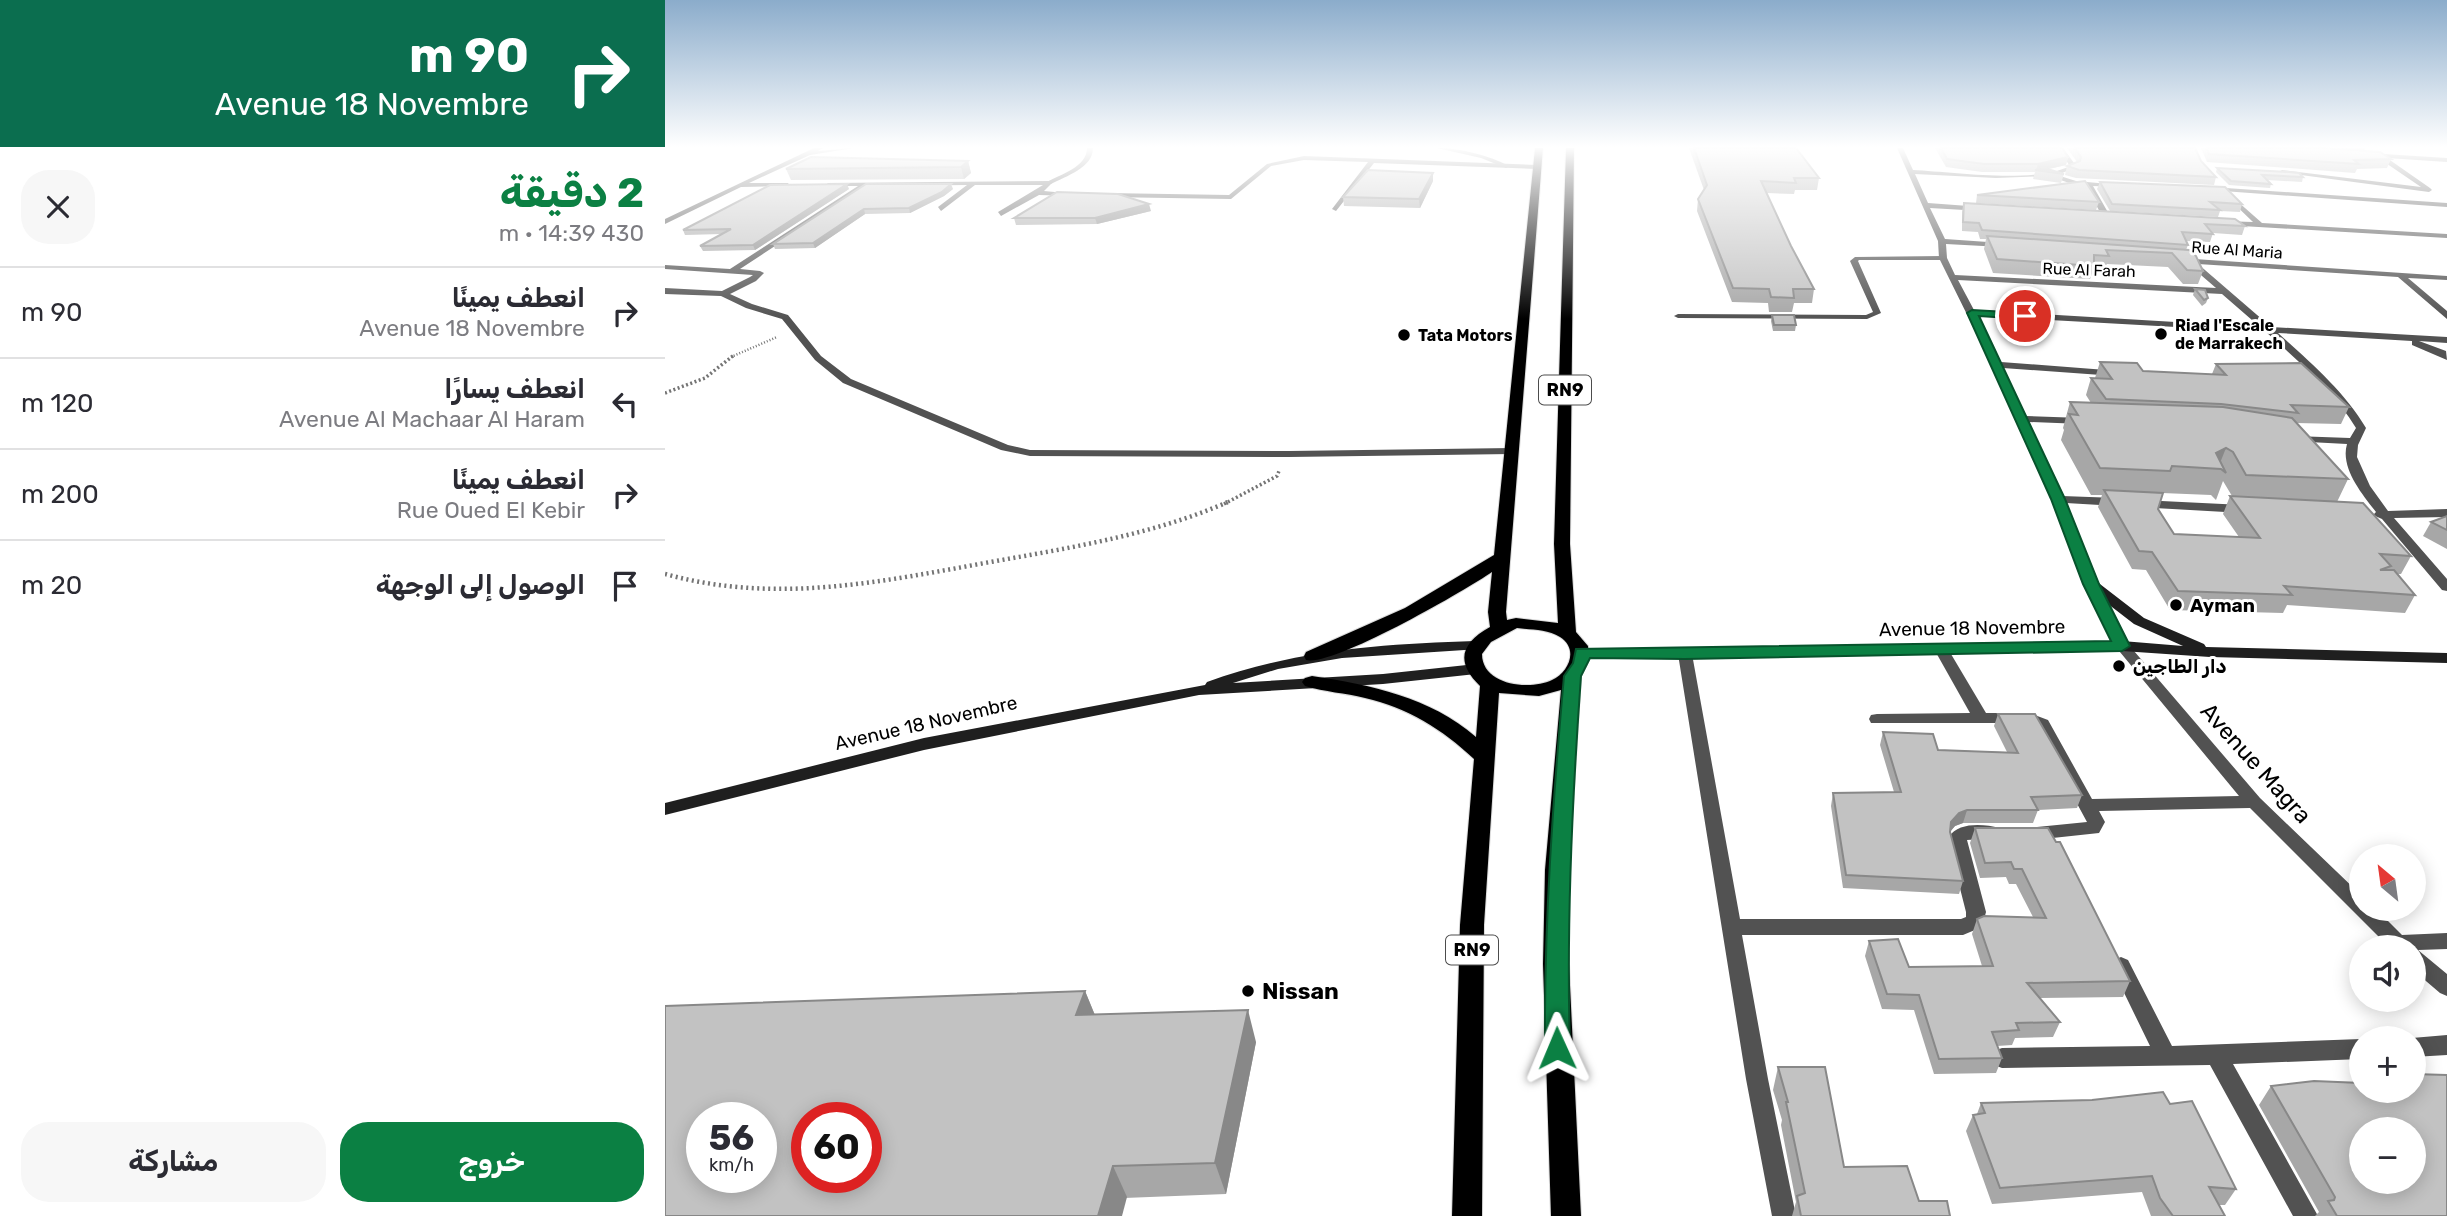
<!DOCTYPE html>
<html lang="ar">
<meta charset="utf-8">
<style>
body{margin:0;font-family:Rubik,Cairo,sans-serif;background:#f7f7f7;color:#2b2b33;direction:rtl;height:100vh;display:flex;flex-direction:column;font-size:26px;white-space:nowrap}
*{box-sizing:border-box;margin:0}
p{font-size:23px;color:#7c7c81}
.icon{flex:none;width:38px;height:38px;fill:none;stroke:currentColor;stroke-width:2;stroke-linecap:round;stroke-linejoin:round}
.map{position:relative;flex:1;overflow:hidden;direction:ltr}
.panel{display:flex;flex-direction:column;background:#fff;width:665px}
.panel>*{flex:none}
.hud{background:#0b6e4f;color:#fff;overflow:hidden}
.needle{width:46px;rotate:331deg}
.controls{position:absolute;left:1684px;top:844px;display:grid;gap:14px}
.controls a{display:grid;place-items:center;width:77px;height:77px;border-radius:50%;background:#fff;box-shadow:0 4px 18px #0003;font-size:35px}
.speed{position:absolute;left:21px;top:1102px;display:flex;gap:14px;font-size:35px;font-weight:700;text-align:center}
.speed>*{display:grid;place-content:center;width:91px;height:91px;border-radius:50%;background:#fff;box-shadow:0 4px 18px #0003;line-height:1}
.speed small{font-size:18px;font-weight:400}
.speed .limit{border:10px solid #d22;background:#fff;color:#111}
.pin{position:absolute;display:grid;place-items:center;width:60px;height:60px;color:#fff;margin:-30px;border:4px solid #fff;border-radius:50%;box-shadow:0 2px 7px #0007}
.me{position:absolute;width:77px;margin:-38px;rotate:359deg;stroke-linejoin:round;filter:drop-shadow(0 0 5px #0008)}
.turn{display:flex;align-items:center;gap:24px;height:147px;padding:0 21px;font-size:32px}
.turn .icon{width:91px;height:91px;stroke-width:2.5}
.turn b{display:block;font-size:49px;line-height:60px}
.round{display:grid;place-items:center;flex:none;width:74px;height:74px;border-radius:28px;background:#f7f7f7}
.overview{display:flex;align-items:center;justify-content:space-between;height:119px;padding:0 21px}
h1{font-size:42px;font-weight:700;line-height:52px;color:#0b8043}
.button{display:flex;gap:14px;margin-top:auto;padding:14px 21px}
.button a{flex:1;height:80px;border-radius:28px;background:#0b8043;color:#fff;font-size:28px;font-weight:700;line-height:80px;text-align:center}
.button a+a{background:#f7f7f7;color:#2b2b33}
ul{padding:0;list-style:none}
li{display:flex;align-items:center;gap:21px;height:91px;padding:0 21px;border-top:2px solid #e1e1e2}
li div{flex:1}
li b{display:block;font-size:26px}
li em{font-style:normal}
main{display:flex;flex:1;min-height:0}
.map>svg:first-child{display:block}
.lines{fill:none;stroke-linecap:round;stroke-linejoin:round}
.primary-casing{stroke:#dbdbdb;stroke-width:2}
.path-far2{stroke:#747474;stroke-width:2.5;stroke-dasharray:1 2;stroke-linecap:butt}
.path-far1{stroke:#747474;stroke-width:3.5;stroke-dasharray:2 2.5;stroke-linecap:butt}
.path{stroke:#747474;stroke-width:4.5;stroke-dasharray:2 3.5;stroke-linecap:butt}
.lane{fill:#525252;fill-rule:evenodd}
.street{fill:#525252;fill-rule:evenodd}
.secondary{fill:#1f1f1f;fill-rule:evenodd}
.primary{fill:#000;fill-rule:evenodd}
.wall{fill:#a7a7a7;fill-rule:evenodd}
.shaded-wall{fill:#888}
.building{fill:#c2c2c2;stroke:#888;stroke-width:2;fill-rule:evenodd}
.route{fill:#0b8043;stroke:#07532c;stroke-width:2}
.poi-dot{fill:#000;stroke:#fff;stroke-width:2.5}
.labels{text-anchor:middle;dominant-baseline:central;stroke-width:6;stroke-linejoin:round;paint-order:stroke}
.far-street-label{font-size:16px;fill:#000;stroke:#fff}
.far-poi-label{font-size:16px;font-weight:bold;fill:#000;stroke:#fff;text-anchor:start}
.shield{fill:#fff;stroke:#4c4c4c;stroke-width:2}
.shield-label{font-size:18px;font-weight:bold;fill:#000}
.poi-label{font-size:19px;font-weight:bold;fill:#000;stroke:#fff;text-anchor:start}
.street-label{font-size:19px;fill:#000;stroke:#fff}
.near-street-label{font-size:23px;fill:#000;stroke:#fff}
.near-poi-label{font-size:23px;font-weight:bold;fill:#000;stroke:#fff;text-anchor:start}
</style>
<main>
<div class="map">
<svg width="1782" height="1216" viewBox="0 0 1782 1216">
<rect width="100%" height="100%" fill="#fff"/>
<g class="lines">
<!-- primary casing -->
<g class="primary-casing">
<path id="primary" d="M870,148H878L841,612L842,620L851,618L893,623L889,544L901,148H909L905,544L911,632L923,646L924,660L916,676L904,870V964L916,1216H886L878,964L880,870L896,690L874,696L834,693L819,925L817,1216H787L795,925L809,759C777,729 743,708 700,698C680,693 660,692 640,686L637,682L640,678L647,676C706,685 765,697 811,737L815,686C790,662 796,643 825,627L823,612L827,572C801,590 668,667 641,660L639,656L641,652L740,608L829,555ZM852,628C867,630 882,629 895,637C914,649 904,672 887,680C864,691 817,685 817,654L826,642Z"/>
</g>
<!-- path-far2 -->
<path class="path-far2" d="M66,357L112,337"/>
<!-- path-far1 -->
<g class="path-far1">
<path d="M0,393L40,378L69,355"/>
<path d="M559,504L612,476L614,471"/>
</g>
<!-- path -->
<path class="path" d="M0,574C113,605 219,581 331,561C410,547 489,534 563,502"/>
<!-- lane -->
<g class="lane">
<path d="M422,148H428C428,168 401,176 386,184H382V182C396,174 422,167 422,148Z"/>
<path d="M772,148C795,148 823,155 844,166L841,168L816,158Z"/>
<path d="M1190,257L1278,256L1281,258L1278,260H1194L1193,261L1216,313L1202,319L1013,318L1009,316L1013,314L1201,315L1208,312L1185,261Z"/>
</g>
<!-- street -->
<g class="street">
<path d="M149,148H158L153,151L189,148L145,155L84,183H123L125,186L76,187L0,224V219Z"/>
<path d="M1232,148H1238L1248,170C1290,172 1369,184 1405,166L1392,148H1398L1412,167L1392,175L1411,181L1455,185L1452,187L1428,186L1445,216L1441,218L1437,216L1421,186L1410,185L1384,176L1331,178L1250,174L1263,203L1317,207L1321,209L1317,211L1265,208L1280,239L1337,243L1341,245L1337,247L1281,244L1282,258L1290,275L1551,288L1522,263L1511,262L1510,260L1514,258L1782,276V280L1743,278L1782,311V319L1733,277L1533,264L1606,327L1782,337V343L1754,341L1781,351L1782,360L1747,345V341L1613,333C1645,362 1679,391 1701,428L1693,445L1692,457L1705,486L1723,511L1782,509V517L1729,518L1782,579V591L1777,590L1717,519L1708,515L1711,512C1697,494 1675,468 1682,444L1625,441L1623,439L1629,436L1685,438L1691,428C1669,391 1633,361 1601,332L1312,316L1336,362L1454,371V375L1450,376L1338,368L1361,416L1417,418L1422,421L1417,424L1364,422L1397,496L1452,498L1458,502L1452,506L1401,503L1433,584L1463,644L1595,798L1696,895V908H1710L1737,935L1782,933V949L1753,950L1782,974V996L1775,993L1748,970V947H1724L1585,808L1434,811L1440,822L1434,833L1369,840L1363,838L1360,833L1363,828L1422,822L1371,728L1362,723H1206L1204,719L1206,715L1212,714L1305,713L1269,649L1276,644L1283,649L1321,713H1364L1383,720L1427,799L1574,796L1450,646L1419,584L1387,499L1327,365L1274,258L1273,241ZM1293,280L1557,294L1595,327L1309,310Z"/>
<path d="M1703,153L1782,158V162L1722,158L1765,188L1767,190L1764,192L1614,172L1617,170L1756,187L1712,157L1701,156Z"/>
<path d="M639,156L872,165L875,167L872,169L709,163L671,211L667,209L703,162L639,160L606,166L566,199L442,197L439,195L442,193L564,195L602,164Z"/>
<path d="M384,181L387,183L379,191L411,194L408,196L374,195L336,216L333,212L378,185H310L276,211L273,207L302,185L202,186L75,269L95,271L99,273L91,281L65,294L87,304L123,315L156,356L186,379L343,445L365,450L624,451L847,448L853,451L847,454L624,457L365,456L336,450L178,383L150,360L117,319L81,308L56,296L0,294V288L57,291L85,277L88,275L0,269V265L65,269L193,186H164L162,183Z"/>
<path d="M1546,187L1782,203V207L1544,190Z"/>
<path d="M1563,193L1597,223L1782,234V238L1560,225L1556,223L1557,221L1588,222L1561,196Z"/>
<path d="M1476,500L1578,505L1584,509L1578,513L1472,507L1470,504L1472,501Z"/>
<path d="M1020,649L1027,654L1075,919H1296L1301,917V912L1284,845V837C1293,822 1319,824 1334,828L1337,833L1334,838L1302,840L1321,912L1317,927L1298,935H1077L1103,1079L1131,1216H1107L1081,1079L1013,654Z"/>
<path d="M1456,957L1463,960L1507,1046L1696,1039V1059L1568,1064L1653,1216H1628L1545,1065L1337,1068L1329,1065L1326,1058L1329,1051L1337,1048L1485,1046L1446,966L1449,960Z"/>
<path d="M1782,1035V1055L1748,1057L1747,1038Z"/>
</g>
<!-- secondary -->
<g class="secondary">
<path d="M1426,580L1431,581L1479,618L1539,644L1541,647L1782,653V663L1545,657L1457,651L1020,659L917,658L910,653L917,648L1020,649L1457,641L1518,646L1469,624L1421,587L1419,584L1421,581Z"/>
<path d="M810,641L817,646L815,649L677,658L613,669L568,683L718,674L811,664L816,666L819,669L811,674L718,684L534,695L259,750L0,815V803L259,738L540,685L542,682C631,650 716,644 810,641Z"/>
</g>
<!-- primary -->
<use href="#primary" class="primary"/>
</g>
<!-- wall -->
<g class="wall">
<path d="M1024,148H1131L1154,178L1152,190H1130L1129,194L1102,193L1126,246L1149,289L1147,303H1129L1127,312H1104L1103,303L1067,302L1032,211L1033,199L1039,190Z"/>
<path d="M1270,148H1397L1403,157L1401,165L1379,170L1399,174L1396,183L1368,179L1370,172H1317L1281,167Z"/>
<path d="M1402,148H1530L1536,161L1551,177L1549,185L1411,178L1400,175L1402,166L1412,162Z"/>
<path d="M1536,148H1659L1726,159L1722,168L1692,169L1690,173L1542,162Z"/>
<path d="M1661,148H1700L1699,151Z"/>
<path d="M303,161L306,173L299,179L126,180L121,169Z"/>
<path d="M1552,168L1638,177L1637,182L1602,180L1606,184L1605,188L1564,185L1551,172Z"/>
<path d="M768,173V181L755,208L679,206L678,197Z"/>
<path d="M1435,182L1577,204L1575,212L1555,211L1553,217L1445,211L1432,189Z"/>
<path d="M201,184L288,189L279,196L245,213L200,214L150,248L110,249L108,244Z"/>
<path d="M184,189L90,250L38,251L35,246L56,234L20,235L18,230Z"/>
<path d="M1312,195L1434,202L1431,210L1311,203Z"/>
<path d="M1299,203L1580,226L1577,235L1548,233L1545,242L1521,241L1523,245L1521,250L1538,271L1533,284H1518L1503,267L1442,264L1440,269L1429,268L1425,279L1328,273L1319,249L1321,239H1315L1313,232L1297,231V212Z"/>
<path d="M486,211L432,224L351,225L349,218Z"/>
<path d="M1530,289L1543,298L1541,303L1537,306L1528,295Z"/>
<path d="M1107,315L1131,325L1130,331H1108L1106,321Z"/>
<path d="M1435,362L1478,371L1547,374L1551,364L1684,407L1676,424L1631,423L1683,479L1672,502L1746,556L1736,574H1732L1750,595L1740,613L1622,605L1618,613L1505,610L1481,570L1467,569L1433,507L1437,495H1426L1396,440L1399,430L1398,428L1405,402L1426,403L1421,395L1426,378H1430ZM1558,481L1567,496H1565L1558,514L1574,537L1509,534L1493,509L1497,493L1546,495L1551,500Z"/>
<path d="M1782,516V549L1758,536L1766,522Z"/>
<path d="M1333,714L1417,795L1412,808L1373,810L1368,823H1298L1290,826L1285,832L1298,881L1294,894L1178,888L1166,806L1168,793L1229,792L1215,745L1218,732L1273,750L1342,752L1329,726Z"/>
<path d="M1310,828H1383L1465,981L1458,997L1375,998L1395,1022L1388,1037L1350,1038L1347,1045L1332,1046L1337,1058L1331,1073L1269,1074L1249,1010L1217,1009L1200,956L1204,941L1244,967L1317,966L1307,934L1312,919L1368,917L1351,884H1344L1341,877L1315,878L1305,843Z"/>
<path d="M420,991L430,1015L591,1042L561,1194L0,1216Z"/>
<path d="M1113,1067L1179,1167L1285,1216H1127L1131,1202L1116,1125L1117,1120L1108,1090Z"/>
<path d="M1696,1079V1090L1782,1216H1650L1654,1212L1594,1105L1606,1086L1693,1082Z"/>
<path d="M1316,1103L1505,1104L1571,1189L1560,1205H1553L1560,1216H1486L1477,1192L1327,1204L1301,1131L1308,1115L1312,1114Z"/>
</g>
<!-- shaded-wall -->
<g class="shaded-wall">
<path d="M1403,157L1401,165L1375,171L1371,170L1373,164Z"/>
<path d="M303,161L306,173L299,179L296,167Z"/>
<path d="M768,173V181L755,208L754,199Z"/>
<path d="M182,184L184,189L90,250L88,245Z"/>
<path d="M286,184L288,189L279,196L245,213L244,208Z"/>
<path d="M484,204L486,211L432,224L430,218Z"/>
<path d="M199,209L200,214L150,248L148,243Z"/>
<path d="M1561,448L1553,468L1551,453Z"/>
<path d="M1302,810L1298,823L1290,826L1282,835L1286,822L1294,813Z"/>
<path d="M420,991L433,1023L411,1015Z"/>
<path d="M583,1010L591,1042L561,1194L550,1163Z"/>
<path d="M448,1166L462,1197L457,1216H433Z"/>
</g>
<!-- building -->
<g class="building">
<path d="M1029,148H1131L1154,178H1129L1131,183L1096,181L1126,246L1149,289H1128L1129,298L1106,297L1104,289L1068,288L1033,199L1042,185Z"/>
<path d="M1276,148H1397L1403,157L1373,164H1319L1282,159Z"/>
<path d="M1410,148H1530L1536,161L1551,177L1414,170L1402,166L1415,161L1416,157Z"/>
<path d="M1542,148H1659L1715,152L1726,159L1689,160L1694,164L1544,154Z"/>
<path d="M146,157L303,161L296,167L121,169Z"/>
<path d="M1552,168L1624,172L1634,173L1638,177L1597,175L1606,184L1566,181Z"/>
<path d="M703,170L768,173L754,199L678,197Z"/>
<path d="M1370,170H1386L1399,174Z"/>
<path d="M1420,181L1434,202L1312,195Z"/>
<path d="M1435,182L1560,187L1577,204L1545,202L1555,210L1447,204Z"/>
<path d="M182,184L88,245L35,246L66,229L18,230L105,185Z"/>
<path d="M201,184H286L277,192L244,208L199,209L148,243L108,244Z"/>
<path d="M392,192L453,194L484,204L430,218H349Z"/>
<path d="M1299,203L1570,219L1580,226L1540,224L1548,234L1517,232L1523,245L1317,230L1314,223L1298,222Z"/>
<path d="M1322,236L1524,250L1531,256L1538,271L1522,270L1507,253L1441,250L1444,256L1429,255V266L1332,259Z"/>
<path d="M1530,289L1540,290L1543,298L1539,300Z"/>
<path d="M1107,315H1129L1131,325H1109Z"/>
<path d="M1435,362L1472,363L1478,371L1561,375L1551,364L1636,363L1684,407L1626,405L1633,413L1556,404L1441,399L1426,378L1447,379Z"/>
<path d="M1405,402L1558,407L1627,418L1683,479L1581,475L1568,452L1561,448L1551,453L1561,473L1556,469L1507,466L1505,471L1435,468L1404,414L1413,415Z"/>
<path d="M1439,490L1498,493L1493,509L1509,534L1595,538L1565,496L1698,503L1746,556L1715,554L1726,566L1715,570H1729L1750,595L1619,586L1627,595L1513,591L1487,552L1474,551Z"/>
<path d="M1782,516V530L1766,522Z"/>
<path d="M1333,714H1370L1417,795L1366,797L1373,810H1302L1294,813L1286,822L1285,832L1298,881L1181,875L1168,793L1236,792L1218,732L1268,734L1273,750L1353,753Z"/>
<path d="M1310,828H1383L1391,842H1395L1465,981L1362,983L1395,1022L1351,1023L1354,1030L1327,1032L1337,1058L1274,1059L1254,995L1222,994L1204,941L1233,939L1244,967L1328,966L1312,919L1319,916L1381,918L1357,869H1349L1346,862L1320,863Z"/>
<path d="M420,991L411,1015L583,1010L550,1163L448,1166L433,1216H0V1006ZM37,1118H96V1178H37ZM142,1118H201V1178H142Z"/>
<path d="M1113,1067H1160L1179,1167L1242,1166L1254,1201H1282L1285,1216H1136L1132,1196L1140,1193L1121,1102H1123Z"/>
<path d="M1748,1074L1782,1075V1216H1672L1663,1201L1669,1200L1670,1197L1606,1086L1649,1081L1696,1083V1090H1748ZM1696,1129H1748V1181H1696Z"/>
<path d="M1498,1092L1505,1104L1527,1101L1571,1189L1544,1187L1560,1216H1508L1495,1198L1487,1176L1335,1188L1308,1115L1320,1113L1316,1103L1427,1100Z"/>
</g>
<!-- sky -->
<linearGradient id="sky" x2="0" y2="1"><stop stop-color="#8baccb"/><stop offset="0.46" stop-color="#fff"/><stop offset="1" stop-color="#fff" stop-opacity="0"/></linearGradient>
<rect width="1782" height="319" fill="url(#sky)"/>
<!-- route -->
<path class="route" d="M1307,310L1360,313L1365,316L1360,319L1314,316L1400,499L1434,584L1465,646L1457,651L1020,659L925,658L916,676C907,800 901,923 905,1048L901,1056L892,1059L884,1056L880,1048C879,923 888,800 899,676L908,663L911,649L1446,641L1418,584L1386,499L1302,313Z"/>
<!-- markers -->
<g class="poi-dot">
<circle cx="1496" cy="334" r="7"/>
<circle cx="739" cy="335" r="7"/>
<circle cx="1511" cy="605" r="7"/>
<circle cx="1454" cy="666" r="7"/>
<circle cx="583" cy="991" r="7"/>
</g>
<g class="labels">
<!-- far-street labels -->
<g class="far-street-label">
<text transform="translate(1572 250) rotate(4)">Rue Al Maria</text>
<text transform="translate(1424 270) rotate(2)">Rue Al Farah</text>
</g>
<!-- far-poi labels -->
<g class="far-poi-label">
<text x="1510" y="325">Riad l'Escale<tspan x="1510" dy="18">de Marrakech</tspan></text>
<text x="753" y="335">Tata Motors</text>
</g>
<!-- shield labels -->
<g class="shield">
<rect x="874" y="375.5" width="52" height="29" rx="5"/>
<rect x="781" y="935.5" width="52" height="29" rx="5"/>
</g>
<g class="shield-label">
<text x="900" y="390">RN9</text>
<text x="807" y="950">RN9</text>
</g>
<!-- poi labels -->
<g class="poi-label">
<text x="1525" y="605">Ayman</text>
<text x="1468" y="666">دار الطاجين</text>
</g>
<!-- street labels -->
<g class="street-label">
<text transform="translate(1307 628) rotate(-1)">Avenue 18 Novembre</text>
<text transform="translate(261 723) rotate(-13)">Avenue 18 Novembre</text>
</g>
<!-- near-street labels -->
<g class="near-street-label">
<text transform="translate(1591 763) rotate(48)">Avenue Magra</text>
</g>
<!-- near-poi labels -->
<g class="near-poi-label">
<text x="597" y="991">Nissan</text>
</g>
</g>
</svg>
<div class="controls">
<a><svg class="needle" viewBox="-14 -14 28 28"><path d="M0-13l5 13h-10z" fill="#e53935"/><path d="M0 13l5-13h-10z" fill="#7c7c81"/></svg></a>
<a><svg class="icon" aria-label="sound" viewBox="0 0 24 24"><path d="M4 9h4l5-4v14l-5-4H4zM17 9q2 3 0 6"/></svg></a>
<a>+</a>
<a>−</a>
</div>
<div class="speed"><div>56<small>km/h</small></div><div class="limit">60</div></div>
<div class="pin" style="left:1360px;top:316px;background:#d93025"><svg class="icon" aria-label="arrive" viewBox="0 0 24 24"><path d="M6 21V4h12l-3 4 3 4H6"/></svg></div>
<svg class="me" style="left:892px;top:1048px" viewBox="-20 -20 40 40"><path d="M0-17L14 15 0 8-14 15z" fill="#0b8043" stroke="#fff" stroke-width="4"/></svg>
</div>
<section class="panel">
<div class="hud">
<div class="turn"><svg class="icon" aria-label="right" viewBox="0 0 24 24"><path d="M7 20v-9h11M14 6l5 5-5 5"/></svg><div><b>90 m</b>Avenue 18 Novembre</div></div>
</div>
<div class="overview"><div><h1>2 دقيقة</h1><p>430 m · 14:39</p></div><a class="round"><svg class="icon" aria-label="close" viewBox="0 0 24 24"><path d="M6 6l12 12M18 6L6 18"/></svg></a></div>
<ul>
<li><svg class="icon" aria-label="right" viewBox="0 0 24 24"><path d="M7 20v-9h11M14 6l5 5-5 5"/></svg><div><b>انعطف يمينًا</b><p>Avenue 18 Novembre</p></div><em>90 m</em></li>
<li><svg class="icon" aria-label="left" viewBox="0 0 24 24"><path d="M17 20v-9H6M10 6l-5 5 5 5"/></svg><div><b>انعطف يسارًا</b><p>Avenue Al Machaar Al Haram</p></div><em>120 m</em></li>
<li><svg class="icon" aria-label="right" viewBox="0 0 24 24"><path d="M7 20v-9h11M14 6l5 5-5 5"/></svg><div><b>انعطف يمينًا</b><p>Rue Oued El Kebir</p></div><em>200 m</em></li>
<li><svg class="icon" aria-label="arrive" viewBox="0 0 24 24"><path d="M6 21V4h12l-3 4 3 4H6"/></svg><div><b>الوصول إلى الوجهة</b></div><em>20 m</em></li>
</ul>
<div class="button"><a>خروج</a><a>مشاركة</a></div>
</section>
</main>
